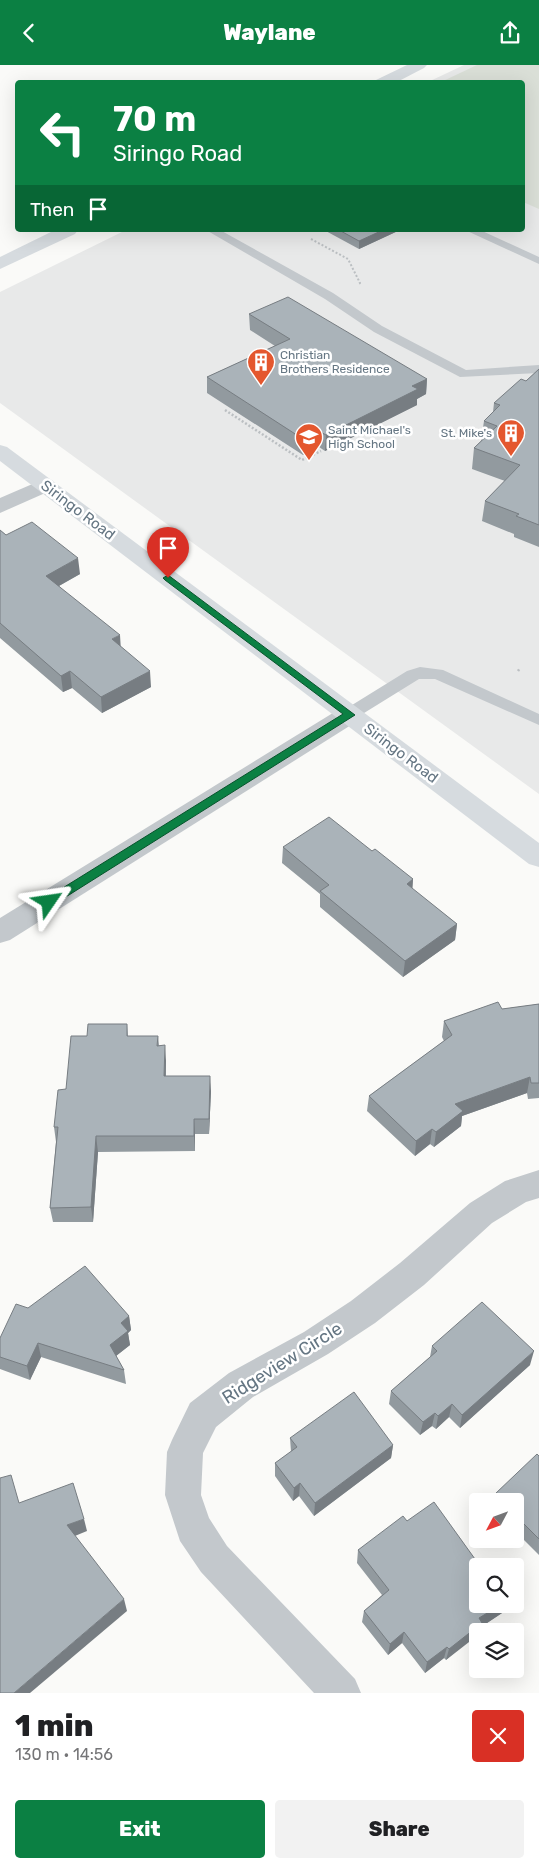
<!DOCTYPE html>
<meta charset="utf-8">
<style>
body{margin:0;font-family:Rubik,sans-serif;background:#f2f2f2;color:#202124;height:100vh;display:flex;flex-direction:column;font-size:19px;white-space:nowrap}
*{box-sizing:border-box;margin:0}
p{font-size:16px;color:#757577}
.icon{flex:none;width:28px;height:28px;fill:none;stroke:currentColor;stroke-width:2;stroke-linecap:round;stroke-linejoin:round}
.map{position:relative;height:1628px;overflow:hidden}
.sheet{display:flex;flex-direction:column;background:#fff;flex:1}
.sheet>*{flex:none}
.banner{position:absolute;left:15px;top:15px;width:510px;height:152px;border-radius:5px;box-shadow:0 5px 20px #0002;background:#0b8043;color:#fff;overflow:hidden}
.needle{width:32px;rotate:229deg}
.tools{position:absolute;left:469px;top:1428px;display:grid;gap:10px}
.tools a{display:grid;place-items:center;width:55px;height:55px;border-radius:5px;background:#fff;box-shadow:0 5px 20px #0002;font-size:25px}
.pin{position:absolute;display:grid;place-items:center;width:42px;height:42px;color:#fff;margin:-51px -21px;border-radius:50% 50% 50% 0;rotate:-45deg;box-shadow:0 0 5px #0007}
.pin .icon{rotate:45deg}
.me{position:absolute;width:55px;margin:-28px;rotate:58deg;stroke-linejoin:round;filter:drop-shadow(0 0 4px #0008)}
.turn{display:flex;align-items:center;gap:18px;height:105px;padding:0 15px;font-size:22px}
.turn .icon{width:65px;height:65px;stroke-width:2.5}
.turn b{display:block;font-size:35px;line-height:42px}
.then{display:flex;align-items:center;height:48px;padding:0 15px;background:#0003;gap:10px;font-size:19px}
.round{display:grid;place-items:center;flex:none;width:52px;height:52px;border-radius:5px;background:#f2f2f2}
.summary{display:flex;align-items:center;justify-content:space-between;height:85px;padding:0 15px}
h1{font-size:30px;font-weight:800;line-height:38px}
.primary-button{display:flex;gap:10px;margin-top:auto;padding:10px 15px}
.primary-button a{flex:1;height:58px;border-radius:5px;background:#0b8043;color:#fff;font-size:20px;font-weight:800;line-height:58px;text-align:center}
.primary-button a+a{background:#f2f2f2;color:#202124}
header{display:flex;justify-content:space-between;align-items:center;height:65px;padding:0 15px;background:#0b8043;color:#fff;font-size:22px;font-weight:800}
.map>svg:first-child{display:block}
.built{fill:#e8e9e9}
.green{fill:#dadfd7}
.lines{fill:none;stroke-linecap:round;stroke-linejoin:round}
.path-far1{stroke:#bbbfc2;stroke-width:2;stroke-dasharray:2 2;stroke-linecap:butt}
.path{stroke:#bbbfc2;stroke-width:2.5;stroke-dasharray:2 2;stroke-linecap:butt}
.lane{fill:#c3c8cc;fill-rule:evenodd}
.street{fill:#c3c8cc;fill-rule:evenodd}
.secondary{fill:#d6dbdf;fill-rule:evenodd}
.wall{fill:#929a9f}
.shaded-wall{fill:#777d82}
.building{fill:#aab3b9;stroke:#777d82}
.route{fill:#0b8043;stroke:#07532c}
.labels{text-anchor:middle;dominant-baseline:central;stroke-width:5;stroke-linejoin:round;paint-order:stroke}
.far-poi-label{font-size:12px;fill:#657683;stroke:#fff;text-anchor:start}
.street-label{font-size:15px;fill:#657683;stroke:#fff}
.near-street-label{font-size:18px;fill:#657683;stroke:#fff}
</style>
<header><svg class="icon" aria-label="back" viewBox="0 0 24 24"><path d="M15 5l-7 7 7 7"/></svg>Waylane<svg class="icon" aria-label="share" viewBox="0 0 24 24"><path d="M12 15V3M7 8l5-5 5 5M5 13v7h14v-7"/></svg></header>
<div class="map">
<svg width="539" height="1628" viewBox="0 0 539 1628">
<rect width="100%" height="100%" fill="#fafaf8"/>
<!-- built -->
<path class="built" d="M464,0H539V729L0,338V227L126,165H522V18L428,17Z"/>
<!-- green -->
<path class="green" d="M477,0H539V144L523,137L522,18L441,17Z"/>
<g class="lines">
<!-- path-far1 -->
<path class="path-far1" d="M311,174L348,194L360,218L358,219"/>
<!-- path -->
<g class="path">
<path d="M225,345L302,395L321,386"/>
<path d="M518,606L520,603"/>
</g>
<!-- lane -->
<g class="lane">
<path d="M206,165H220L333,228L382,261L466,305L539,300V308L460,312L374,267L325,234Z"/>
<path d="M465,165H480L539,192V199Z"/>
<path d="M420,602L443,605L539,649V660L435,614H419L356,653L350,654L344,653L342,649L344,645L407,606Z"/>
</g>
<!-- street -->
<g class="street">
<path d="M44,414L52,415L55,420L52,425L0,448V433Z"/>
<path d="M350,641L359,643L363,649L359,655L10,875L0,878V853L341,643Z"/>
<path d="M539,1105V1133L526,1137L492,1158L424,1220L375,1258L328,1289L253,1332L216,1362L203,1388L201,1430L209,1453L227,1481L355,1614L361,1628H314L201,1507L180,1476L165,1430L167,1387L172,1375L190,1338L229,1308L304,1267L351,1236L400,1198L470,1138L505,1116Z"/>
</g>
<!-- secondary -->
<g class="secondary">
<path d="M407,0H427L424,3L395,18H375L376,15Z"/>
<path d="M55,165H78L75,169L0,204V192Z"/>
<path d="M0,380L7,382L539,778V802L529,799L0,396Z"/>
</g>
</g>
<!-- wall -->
<g class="wall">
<path d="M324,165H400L359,184Z"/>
<path d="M249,249L427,314L426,329L417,334V340L325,386L319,382L303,390L207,328V312L275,281L250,265Z"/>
<path d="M539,304V482L514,472V469L482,456L485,436L505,416L472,404L474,383L481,376L484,356L493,347L494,338L526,316Z"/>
<path d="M0,465L6,470L80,509L59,521L121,582L151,622L102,648L72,623L63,627L0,573Z"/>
<path d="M283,782L372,786L413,814L412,824L457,859L455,875L403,912L320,842V829L282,798Z"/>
<path d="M539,939V1033L528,1034L527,1028L462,1051L461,1061L434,1082L430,1079L415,1091L367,1046L369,1031L444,976L442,972L444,956L502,944Z"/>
<path d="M127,959L128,971H158L159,980L166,996V1011L211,1026L209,1069H195V1086L98,1087L93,1157H53L50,1143L56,1077L54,1062L66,1024L87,971Z"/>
<path d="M28,1243L129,1251L131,1265L128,1268L130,1280L116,1291L124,1305L126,1319L41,1292L30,1315L0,1304V1273Z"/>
<path d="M432,1281L530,1300L460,1363L449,1352L436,1364L432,1361L420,1370L389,1339L391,1326L430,1292Z"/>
<path d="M290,1373L393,1380L391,1393L314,1451L299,1431L293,1436L275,1411V1398L291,1387Z"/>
<path d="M539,1391V1490L515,1466V1436H493L495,1429Z"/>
<path d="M407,1456L478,1539H505L502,1548L481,1562L479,1566H478L446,1595L444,1593L425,1608L402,1578L388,1590L362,1557L364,1546L382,1530L357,1498L358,1485Z"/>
</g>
<!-- shaded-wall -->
<g class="shaded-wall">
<path d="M383,165H400L359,184V176Z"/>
<path d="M427,314L426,329L417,334V340L325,386L326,370L412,321Z"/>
<path d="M319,366V382L303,390V374Z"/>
<path d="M78,493L80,509L48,527L46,511Z"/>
<path d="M120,570L121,586L112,574Z"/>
<path d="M70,606L72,623L63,627L61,611Z"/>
<path d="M150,606L151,622L102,648L101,632Z"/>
<path d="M413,814L412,830L407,819Z"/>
<path d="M457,859L455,875L403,912L405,896Z"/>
<path d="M165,980L166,996L165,1026L164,1011Z"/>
<path d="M210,1011L211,1026L209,1069V1054Z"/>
<path d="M530,1012L527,1028L462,1051L461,1061L434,1082L436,1067L455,1039Z"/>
<path d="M194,1054L195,1069V1086L194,1071Z"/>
<path d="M432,1064L430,1079L415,1091L416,1076Z"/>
<path d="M96,1071L98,1087L93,1157L91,1142Z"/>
<path d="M129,1251L131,1265L128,1268L130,1280L112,1294L110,1280L121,1258Z"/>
<path d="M38,1278L41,1292L30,1315L27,1301Z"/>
<path d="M534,1286L530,1300L460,1363L462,1350Z"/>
<path d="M452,1339L449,1352L436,1364L438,1351Z"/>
<path d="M435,1348L432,1361L420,1370L423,1357Z"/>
<path d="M393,1380L391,1393L314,1451L315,1438Z"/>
<path d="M300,1418L299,1431L293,1436L294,1423Z"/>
<path d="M84,1454L87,1466L70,1473L67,1460Z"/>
<path d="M124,1534L127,1546L30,1628H14Z"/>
<path d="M502,1539H505L502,1548L481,1562L479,1566H478V1570L446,1595L449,1584L479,1553Z"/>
<path d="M404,1567L402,1578L388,1590L390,1579Z"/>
<path d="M447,1582L444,1593L425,1608L427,1597Z"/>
</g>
<!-- building -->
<g class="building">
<path d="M339,165H383L359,176Z"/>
<path d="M288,232L427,314L412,321L418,324L326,370L319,366L303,374L207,312L290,274L249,249Z"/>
<path d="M539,304V460L516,451L519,449L485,436L520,400L474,383L497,361L484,356L500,340L494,338L521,314L526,316Z"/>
<path d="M32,457L78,493L46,511L120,570L112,574L150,606L101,632L70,606L61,611L0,558V465L6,470Z"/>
<path d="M329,752L372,786L375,784L413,814L407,819L457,859L405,896L320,826L329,820L283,782Z"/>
<path d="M498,937L502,944L539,939V1018H531L530,1012L455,1039L463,1046L436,1067L432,1064L416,1076L369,1031L452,970L444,956Z"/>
<path d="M88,959H127V971H158L157,981L165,980L164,1011H210L209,1054H194V1071H96L91,1142L50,1143L58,1062H54L58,1025L66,1024L71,971H87Z"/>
<path d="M85,1201L129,1251L121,1258L128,1266L110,1280L124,1305L38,1278L27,1301L0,1292V1273L16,1239L28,1243Z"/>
<path d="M482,1237L534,1286L462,1350L452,1339L438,1351L435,1348L423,1357L391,1326L437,1286L432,1281Z"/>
<path d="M354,1327L393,1380L315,1438L300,1418L294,1423L275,1398L297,1382L290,1373Z"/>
<path d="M537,1389L539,1391V1474L515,1450V1436H502L495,1429Z"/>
<path d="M11,1410L19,1438L73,1418L84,1454L67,1460L124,1534L14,1628H0V1413Z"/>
<path d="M434,1437L480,1501H478V1539H502L479,1553L482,1558L449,1584L447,1582L427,1597L404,1567L390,1579L364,1546L389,1525L358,1485L403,1451L407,1456Z"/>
</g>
<!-- route -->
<path class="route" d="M168,510L355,650L53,840H45L43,837L45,834L343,649L165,515L163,513Z"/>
<!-- icons -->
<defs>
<g id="building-pin" transform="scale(1.4375)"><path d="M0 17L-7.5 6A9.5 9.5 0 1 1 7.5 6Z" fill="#e4572e" stroke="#fff"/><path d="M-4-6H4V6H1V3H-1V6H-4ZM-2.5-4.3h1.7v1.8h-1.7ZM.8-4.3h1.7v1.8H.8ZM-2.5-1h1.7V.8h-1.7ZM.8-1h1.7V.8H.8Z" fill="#fff"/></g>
<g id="school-pin" transform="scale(1.4375)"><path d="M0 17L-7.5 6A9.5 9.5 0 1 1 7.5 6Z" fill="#e4572e" stroke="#fff"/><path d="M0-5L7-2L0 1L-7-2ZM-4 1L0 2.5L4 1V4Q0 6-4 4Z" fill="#fff"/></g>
</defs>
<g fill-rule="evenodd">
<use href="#building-pin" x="261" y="297"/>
<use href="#building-pin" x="511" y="368"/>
<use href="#school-pin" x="309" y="372"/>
</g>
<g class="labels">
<!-- far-poi labels -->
<g class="far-poi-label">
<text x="280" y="290">Christian<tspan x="280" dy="14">Brothers Residence</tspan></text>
<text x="328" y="365">Saint Michael's<tspan x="328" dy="14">High School</tspan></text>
<text x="492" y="368" text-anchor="end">St. Mike's</text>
</g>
<!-- street labels -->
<g class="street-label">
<text transform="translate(78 445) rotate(37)">Siringo Road</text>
<text transform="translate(401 688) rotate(37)">Siringo Road</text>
</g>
<!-- near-street labels -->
<g class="near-street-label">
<text transform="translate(282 1298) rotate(-32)">Ridgeview Circle</text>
</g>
</g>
</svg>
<div class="tools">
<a><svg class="needle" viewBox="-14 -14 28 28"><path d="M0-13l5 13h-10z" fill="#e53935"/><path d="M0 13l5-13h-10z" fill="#757577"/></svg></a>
<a><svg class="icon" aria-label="search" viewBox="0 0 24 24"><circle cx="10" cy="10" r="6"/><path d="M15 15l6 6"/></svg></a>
<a><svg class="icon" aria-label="layers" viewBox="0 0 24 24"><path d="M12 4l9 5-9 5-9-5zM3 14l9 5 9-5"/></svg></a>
</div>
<div class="pin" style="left:168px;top:513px;background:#d93025"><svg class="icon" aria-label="arrive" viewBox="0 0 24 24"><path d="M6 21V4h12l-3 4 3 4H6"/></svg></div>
<svg class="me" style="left:49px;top:837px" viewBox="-20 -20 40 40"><path d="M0-17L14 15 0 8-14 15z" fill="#0b8043" stroke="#fff" stroke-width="4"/></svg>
<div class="banner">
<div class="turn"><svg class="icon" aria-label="left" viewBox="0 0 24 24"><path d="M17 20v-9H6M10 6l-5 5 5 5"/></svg><div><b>70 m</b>Siringo Road</div></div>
<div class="then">Then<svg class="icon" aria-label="arrive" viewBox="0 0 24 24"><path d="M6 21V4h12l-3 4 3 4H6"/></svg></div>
</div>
</div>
<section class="sheet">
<div class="summary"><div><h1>1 min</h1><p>130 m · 14:56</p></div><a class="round" style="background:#d93025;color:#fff"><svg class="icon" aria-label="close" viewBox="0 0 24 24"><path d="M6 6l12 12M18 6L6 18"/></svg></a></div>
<div class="primary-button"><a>Exit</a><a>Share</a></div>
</section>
